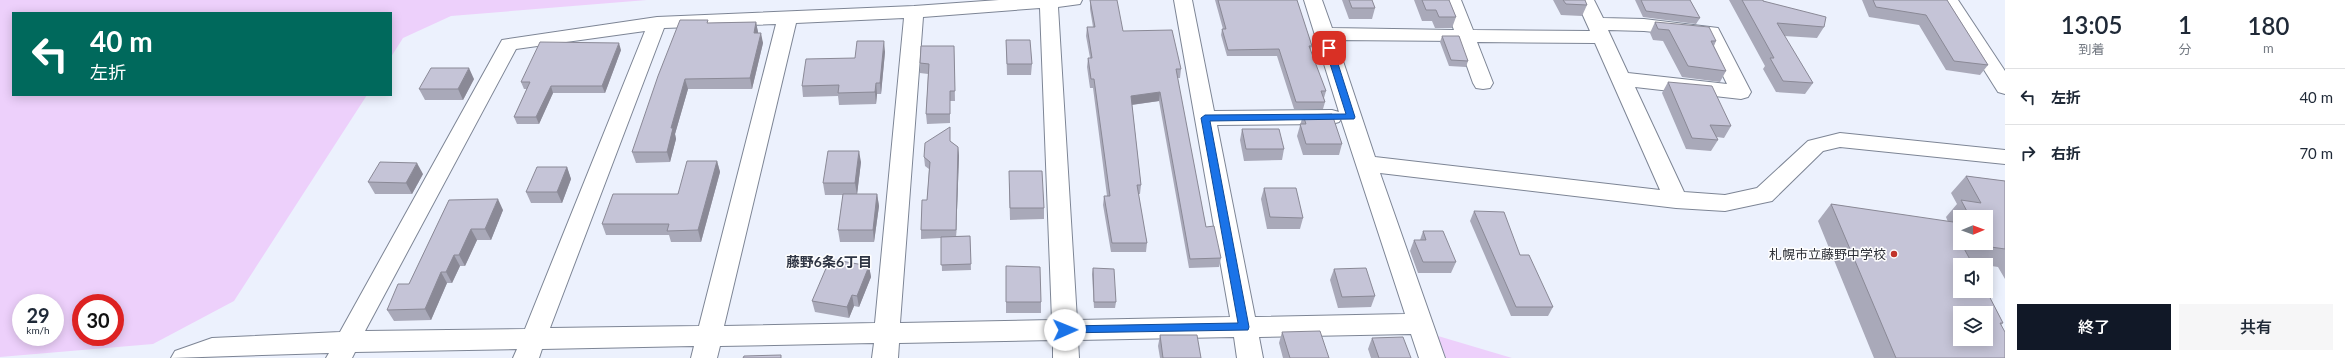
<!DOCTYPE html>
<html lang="ja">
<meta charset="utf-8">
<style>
body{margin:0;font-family:Lato,"Noto Sans JP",sans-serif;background:#f6f6f7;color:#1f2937;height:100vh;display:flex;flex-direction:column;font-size:15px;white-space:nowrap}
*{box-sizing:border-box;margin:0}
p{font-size:13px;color:#747a83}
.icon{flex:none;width:22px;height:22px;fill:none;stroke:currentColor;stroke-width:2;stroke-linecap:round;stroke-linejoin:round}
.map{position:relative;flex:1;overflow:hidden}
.panel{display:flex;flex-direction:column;background:#fff;width:340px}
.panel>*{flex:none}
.top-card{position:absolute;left:12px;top:12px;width:380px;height:84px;border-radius:0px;box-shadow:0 2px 10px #0003;background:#00695c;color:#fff;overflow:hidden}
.needle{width:26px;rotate:89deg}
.controls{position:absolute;left:1953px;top:210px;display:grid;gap:8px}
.controls a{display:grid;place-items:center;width:40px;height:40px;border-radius:0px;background:#fff;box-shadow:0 2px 10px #0003;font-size:20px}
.speed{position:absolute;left:12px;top:294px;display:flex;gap:8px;font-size:20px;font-weight:700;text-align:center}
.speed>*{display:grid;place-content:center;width:52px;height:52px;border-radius:50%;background:#fff;box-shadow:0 2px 10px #0003;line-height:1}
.speed small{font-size:10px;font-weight:400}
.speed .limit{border:6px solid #d22;background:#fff;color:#111}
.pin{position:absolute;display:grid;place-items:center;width:34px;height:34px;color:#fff;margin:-17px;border-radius:8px;box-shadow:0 2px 6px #0006}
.me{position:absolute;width:44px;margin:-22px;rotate:89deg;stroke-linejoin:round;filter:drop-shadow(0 0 3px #0008)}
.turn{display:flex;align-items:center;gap:14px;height:84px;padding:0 12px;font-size:18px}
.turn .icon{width:52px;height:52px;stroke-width:2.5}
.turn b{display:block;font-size:28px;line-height:34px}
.eta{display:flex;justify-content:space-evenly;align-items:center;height:68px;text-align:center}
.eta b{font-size:24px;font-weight:600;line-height:28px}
.primary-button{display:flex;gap:8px;margin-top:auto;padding:8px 12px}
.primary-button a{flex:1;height:46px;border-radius:0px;background:#111827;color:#fff;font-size:16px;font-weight:600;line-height:46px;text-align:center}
.primary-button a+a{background:#f6f6f7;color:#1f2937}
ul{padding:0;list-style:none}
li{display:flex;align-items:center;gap:12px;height:56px;padding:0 12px;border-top:1px solid #e0e1e3}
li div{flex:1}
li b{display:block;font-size:15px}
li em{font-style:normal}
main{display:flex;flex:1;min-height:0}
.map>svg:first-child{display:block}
.green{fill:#edd0fb;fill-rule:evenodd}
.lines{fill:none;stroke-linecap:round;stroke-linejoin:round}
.street-casing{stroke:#7d8595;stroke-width:2}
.street{fill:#fff;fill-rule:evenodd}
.wall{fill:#a9a9b9;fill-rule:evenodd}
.shaded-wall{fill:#8a8996}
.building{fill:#c5c4d7;stroke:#8a8996;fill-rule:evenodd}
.route{fill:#1a73e8;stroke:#114b97}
.poi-dot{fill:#c1332a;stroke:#fefefe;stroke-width:1.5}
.labels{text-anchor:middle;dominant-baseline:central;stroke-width:3;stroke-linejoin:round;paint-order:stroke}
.poi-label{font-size:13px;fill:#2b2e35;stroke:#fefefe;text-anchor:end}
.neighbourhood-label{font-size:14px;font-weight:bold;fill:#2e3443;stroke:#fefefe}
</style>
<main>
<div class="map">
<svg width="2005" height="358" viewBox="0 0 2005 358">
<rect width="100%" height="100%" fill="#ecf1fd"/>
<!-- green -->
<g class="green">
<path d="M0,0H647L451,16L403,38L391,57V13H13V95H367L234,301L153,344L0,357ZM21,303H55V337H21ZM81,303H115V337H81Z"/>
<path d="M1438,336L1512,358H1446Z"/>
</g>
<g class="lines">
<!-- street casing -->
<g class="street-casing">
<g id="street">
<path d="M999,0H1082L1080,4L1058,7L1077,320L1230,317L1174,0H1192L1214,111L1332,110L1339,112L1304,0H1322L1332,28L1454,30L1443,0H1461L1473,30L1590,31L1576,0H1594L1603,18L1644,19L1718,28L1751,92L1748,97L1741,99L1635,87L1684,192L1725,195L1757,188L1808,141L1840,133L2005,150V164L1840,147L1823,151L1772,201L1725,211L1676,208L1380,173L1445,358H1419L1411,334L1259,337L1263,358H1237L1234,337L1078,340L1079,358H1053V340L899,343L898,358H872L874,343L720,346L717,358H691L694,346L542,349L539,358H513L517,349L355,352L352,358H326L329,353L171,358L175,351L212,338L340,332L502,40L657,17L914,6ZM1040,8L1052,320L900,323L923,17ZM904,18L875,323L724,326L796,23ZM776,24L699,326L550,328L664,28ZM1608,30L1644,31L1704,37L1727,84L1628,73ZM645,31L525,329L365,331L516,49ZM1336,40L1458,41L1473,83L1476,88L1483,89L1490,88L1493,83L1477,42L1595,43L1660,190L1375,157ZM1341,119L1405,314L1255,317L1217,125L1332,124L1339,122Z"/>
<path d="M1940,0H1958L2005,71V94L1998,92Z"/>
</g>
</g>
<!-- street -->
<use href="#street" class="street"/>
</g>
<!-- wall -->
<g class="wall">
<path d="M1090,0L1123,31L1181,69L1180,78H1177L1206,227L1221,258L1219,267L1189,268L1159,101L1132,105L1141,185L1140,194H1138L1147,243L1146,252H1111L1103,205L1104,196H1107L1093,88H1090L1087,67L1088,58H1090L1086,36L1087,27H1093L1090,9Z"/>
<path d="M1215,0H1297L1312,46L1310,51L1326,91L1324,98L1325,102L1323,109H1294L1277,56H1227L1221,35L1222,29H1223Z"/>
<path d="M1342,0H1372L1375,8L1372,19H1349Z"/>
<path d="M1414,0H1449L1456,17L1452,28H1435L1432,21H1422Z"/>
<path d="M1553,0H1585L1587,5L1582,16L1561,15Z"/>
<path d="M1635,0H1690L1700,18L1696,24L1643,17Z"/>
<path d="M1729,0H1763V1L1824,27L1817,38L1784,36L1813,83L1805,94L1776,92L1763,69L1765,66Z"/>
<path d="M1862,0H1947L1988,65L1980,75L1946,70L1919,25L1869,17Z"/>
<path d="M756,22L758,33L763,43L752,89H688L675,134L676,139L670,162L636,163L632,152L708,23Z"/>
<path d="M1655,22L1716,41L1714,46L1726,71L1720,82L1682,77L1663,41L1653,40L1650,33Z"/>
<path d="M1442,36L1468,61L1466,67L1449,66L1440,42Z"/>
<path d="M1006,40L1032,64L1031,75H1007Z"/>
<path d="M954,46L955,101H950V123L927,124L926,114L928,74L920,73V63Z"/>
<path d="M621,50L605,93H553L539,124H517L514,117L527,89H524L521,82Z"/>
<path d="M885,52L881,94H877L876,104L839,105L838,96L803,97L802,86L855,58Z"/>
<path d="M474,79L463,100H425L419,89Z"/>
<path d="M1668,82L1731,126L1724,138L1717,137L1718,140L1711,151L1686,149L1662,93Z"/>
<path d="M1303,115L1342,144L1339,155H1303L1297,136Z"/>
<path d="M1242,129L1284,149L1282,160L1244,161L1240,140Z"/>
<path d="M950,141L958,147L959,156L956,236H970L971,270L942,271L941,238L921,239V230L927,200L929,169L925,166L924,157Z"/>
<path d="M717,161L720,172L701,242H671L669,235H606L602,224L678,194Z"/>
<path d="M861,162L857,194H877L879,206L874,242H840L838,230L843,195H825L823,183Z"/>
<path d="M567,167L571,179L562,203H531L526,192Z"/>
<path d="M423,174L412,194H375L368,182Z"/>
<path d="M1966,176L2005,181V279L1998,267L1972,263L2003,323L2001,325L2005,358H1874L1818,221L1831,204L1948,222L1946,217L1957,204L1951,193ZM1960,217H1986L1960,243Z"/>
<path d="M1009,183L1044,208V219L1010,220Z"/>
<path d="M1264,188L1303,218L1300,229H1267L1261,199Z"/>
<path d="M449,200L503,210L491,240H477L465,266H460L452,283H447L431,320L394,321L387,310L409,284Z"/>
<path d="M1474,211L1520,255L1553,307L1548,316H1511L1470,221Z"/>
<path d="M1423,231L1456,262L1451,273H1418L1410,251L1414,240H1420Z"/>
<path d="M869,266L871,277L859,307L854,306L849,318L815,312L812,301Z"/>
<path d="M1006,266L1041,302V313H1006Z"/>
<path d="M1093,268L1116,302L1115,308H1094L1092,274Z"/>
<path d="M1334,269L1375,296L1371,307L1338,308L1330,280Z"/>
<path d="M1282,332L1329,358H1283L1279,343Z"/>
<path d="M1160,335L1201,358H1160L1158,346Z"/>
<path d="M1372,338L1411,358H1371L1368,349Z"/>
</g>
<!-- shaded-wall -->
<g class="shaded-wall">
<path d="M756,22L758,32L756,44L754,33Z"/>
<path d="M761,33L763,43L752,89L750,78Z"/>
<path d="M884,41L885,52L881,94L880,83Z"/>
<path d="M619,43L621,50L605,93L602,86Z"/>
<path d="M469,68L474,79L463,100L458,89Z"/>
<path d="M685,79L688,89L675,134L676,139L670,162L667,152L671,128Z"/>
<path d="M876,83L877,94L876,104L875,92Z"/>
<path d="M551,86L553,93L539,124L536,117Z"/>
<path d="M1160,92L1159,101L1130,105L1131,96Z"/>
<path d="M958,147L959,156L956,238V230Z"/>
<path d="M859,151L861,162L857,195L855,183Z"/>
<path d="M717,161L720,172L701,242L698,230Z"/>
<path d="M417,163L423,174L412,194L406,183Z"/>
<path d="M567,167L571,179L562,203L557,192Z"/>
<path d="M877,194L879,206L874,242L873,230Z"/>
<path d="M498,199L503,210L491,240L485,229Z"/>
<path d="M471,229L477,240L465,266L459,255Z"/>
<path d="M454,255L460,266L452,283L446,272Z"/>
<path d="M869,266L871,277L859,307L857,296Z"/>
<path d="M441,272L447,283L431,320L425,309Z"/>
<path d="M852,295L854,306L849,318L847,307Z"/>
</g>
<!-- building -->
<g class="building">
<path d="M1090,0H1117L1123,31L1172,30L1181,69H1176L1206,227L1214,226L1221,258L1190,259L1160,92L1131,96L1141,185H1137L1147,243H1112L1104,196H1110L1094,79H1091L1088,58H1092L1087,27H1095Z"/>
<path d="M1218,0H1297L1312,46H1309L1326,91H1321L1325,102H1296L1279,49L1228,50L1222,29H1226Z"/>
<path d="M1349,0H1372L1375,8H1352Z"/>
<path d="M1422,0H1449L1456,17H1439L1436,10H1426Z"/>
<path d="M1563,0H1585L1587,5L1566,4Z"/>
<path d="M1641,0H1690L1700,18L1646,11Z"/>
<path d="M1742,0H1763V1L1826,17L1824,27L1777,23L1813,83L1783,81L1770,58H1774Z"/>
<path d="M1873,0H1947L1988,65L1954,61L1926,15L1876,7Z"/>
<path d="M680,20H708L707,23L756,22L754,33H761L750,78L685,79L671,128H673L667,152H632L658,76Z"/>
<path d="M1655,22L1709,27L1716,41H1711L1726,71L1688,66L1669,30L1658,29Z"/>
<path d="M1442,36H1459L1468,61L1451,60Z"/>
<path d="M1006,40H1030L1032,64H1007Z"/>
<path d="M857,41H884L880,83H876L875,92L838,93L839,85L802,86L806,59L855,58Z"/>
<path d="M540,42L619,43L602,86H551L536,117H514L530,82H521Z"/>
<path d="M921,46H954L955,91H950V114H926L929,64L920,63Z"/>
<path d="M431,68H469L458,89H419Z"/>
<path d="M1668,82L1712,86L1731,126L1710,125L1718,140L1692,138Z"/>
<path d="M1332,114L1342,144H1306L1300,124H1306L1303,115Z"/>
<path d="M950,127V141L958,147L956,230H921L922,200H927L930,162L924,157L925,143Z"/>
<path d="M1242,129H1279L1284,149H1246Z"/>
<path d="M828,151H859L855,183H823Z"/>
<path d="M687,161H717L698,230L667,231L669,224H602L613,194H678Z"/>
<path d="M380,162L417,163L406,183L368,182Z"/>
<path d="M537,167H567L557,192H526Z"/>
<path d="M1009,171H1042L1044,208H1010Z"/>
<path d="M1966,176L2005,181V249L1963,243H1986V217H1970L1961,200L1981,203Z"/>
<path d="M1264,188H1296L1303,218L1270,217Z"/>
<path d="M843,194H877L873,230H838Z"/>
<path d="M498,199L485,229H471L459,255H454L446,272H441L425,309L387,310L398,284H409L449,200Z"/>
<path d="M1831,204L1960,223V243H1961L1973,265H1960V291H1986V290L2003,323H2000L2005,332V358H1896ZM1960,313H1986V339H1960Z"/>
<path d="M1474,211L1504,212L1520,255H1529L1553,307H1516Z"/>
<path d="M1423,231H1443L1456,262H1423L1414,240H1426Z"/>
<path d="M970,236L971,264L941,265V237Z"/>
<path d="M830,259L869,266L857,296L852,295L847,307L812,301Z"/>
<path d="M1006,266L1040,267L1041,302H1006Z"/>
<path d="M1093,268L1114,269L1116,302H1094Z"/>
<path d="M1366,268L1375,296L1342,297L1334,269Z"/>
<path d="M1320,331L1329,358H1290L1282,332Z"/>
<path d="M1160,335H1197L1201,358H1163Z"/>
<path d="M1403,337L1411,358H1379L1372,338Z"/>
<path d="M781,355V358H743L744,356Z"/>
</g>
<!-- route -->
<path class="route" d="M1329,45L1333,48L1355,117L1354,119L1210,121L1249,327L1248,330L1061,333V327L1065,326L1238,323L1201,118L1205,115L1346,114L1325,48Z"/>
<!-- markers -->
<circle class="poi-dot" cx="1894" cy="254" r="4"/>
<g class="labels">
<!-- poi labels -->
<g class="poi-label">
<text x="1886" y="254">札幌市立藤野中学校</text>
</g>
<!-- neighbourhood labels -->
<g class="neighbourhood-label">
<text x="829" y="261">藤野6条6丁目</text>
</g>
</g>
</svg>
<div class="controls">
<a><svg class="needle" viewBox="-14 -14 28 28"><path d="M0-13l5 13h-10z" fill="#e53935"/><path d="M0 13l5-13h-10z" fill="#747a83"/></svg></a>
<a><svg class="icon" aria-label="sound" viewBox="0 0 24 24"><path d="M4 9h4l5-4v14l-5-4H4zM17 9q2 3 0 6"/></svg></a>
<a><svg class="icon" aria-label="layers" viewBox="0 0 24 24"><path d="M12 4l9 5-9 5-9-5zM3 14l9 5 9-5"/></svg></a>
</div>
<div class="speed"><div>29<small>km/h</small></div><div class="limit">30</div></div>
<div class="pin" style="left:1329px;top:48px;background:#d93025"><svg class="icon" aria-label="arrive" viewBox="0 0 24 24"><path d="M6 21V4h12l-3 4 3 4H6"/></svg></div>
<svg class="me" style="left:1065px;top:330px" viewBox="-20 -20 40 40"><circle r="19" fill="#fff"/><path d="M0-13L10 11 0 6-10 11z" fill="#1a73e8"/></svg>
<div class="top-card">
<div class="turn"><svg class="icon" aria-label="left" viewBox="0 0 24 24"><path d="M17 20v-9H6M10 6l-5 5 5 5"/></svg><div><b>40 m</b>左折</div></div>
</div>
</div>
<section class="panel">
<div class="eta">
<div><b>13:05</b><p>到着</p></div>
<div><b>1</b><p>分</p></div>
<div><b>180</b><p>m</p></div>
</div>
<ul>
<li><svg class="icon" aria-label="left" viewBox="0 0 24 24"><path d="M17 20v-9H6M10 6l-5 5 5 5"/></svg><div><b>左折</b></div><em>40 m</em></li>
<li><svg class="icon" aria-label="right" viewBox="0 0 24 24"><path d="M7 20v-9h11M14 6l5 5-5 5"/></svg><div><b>右折</b></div><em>70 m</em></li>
</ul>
<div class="primary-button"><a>終了</a><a>共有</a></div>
</section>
</main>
